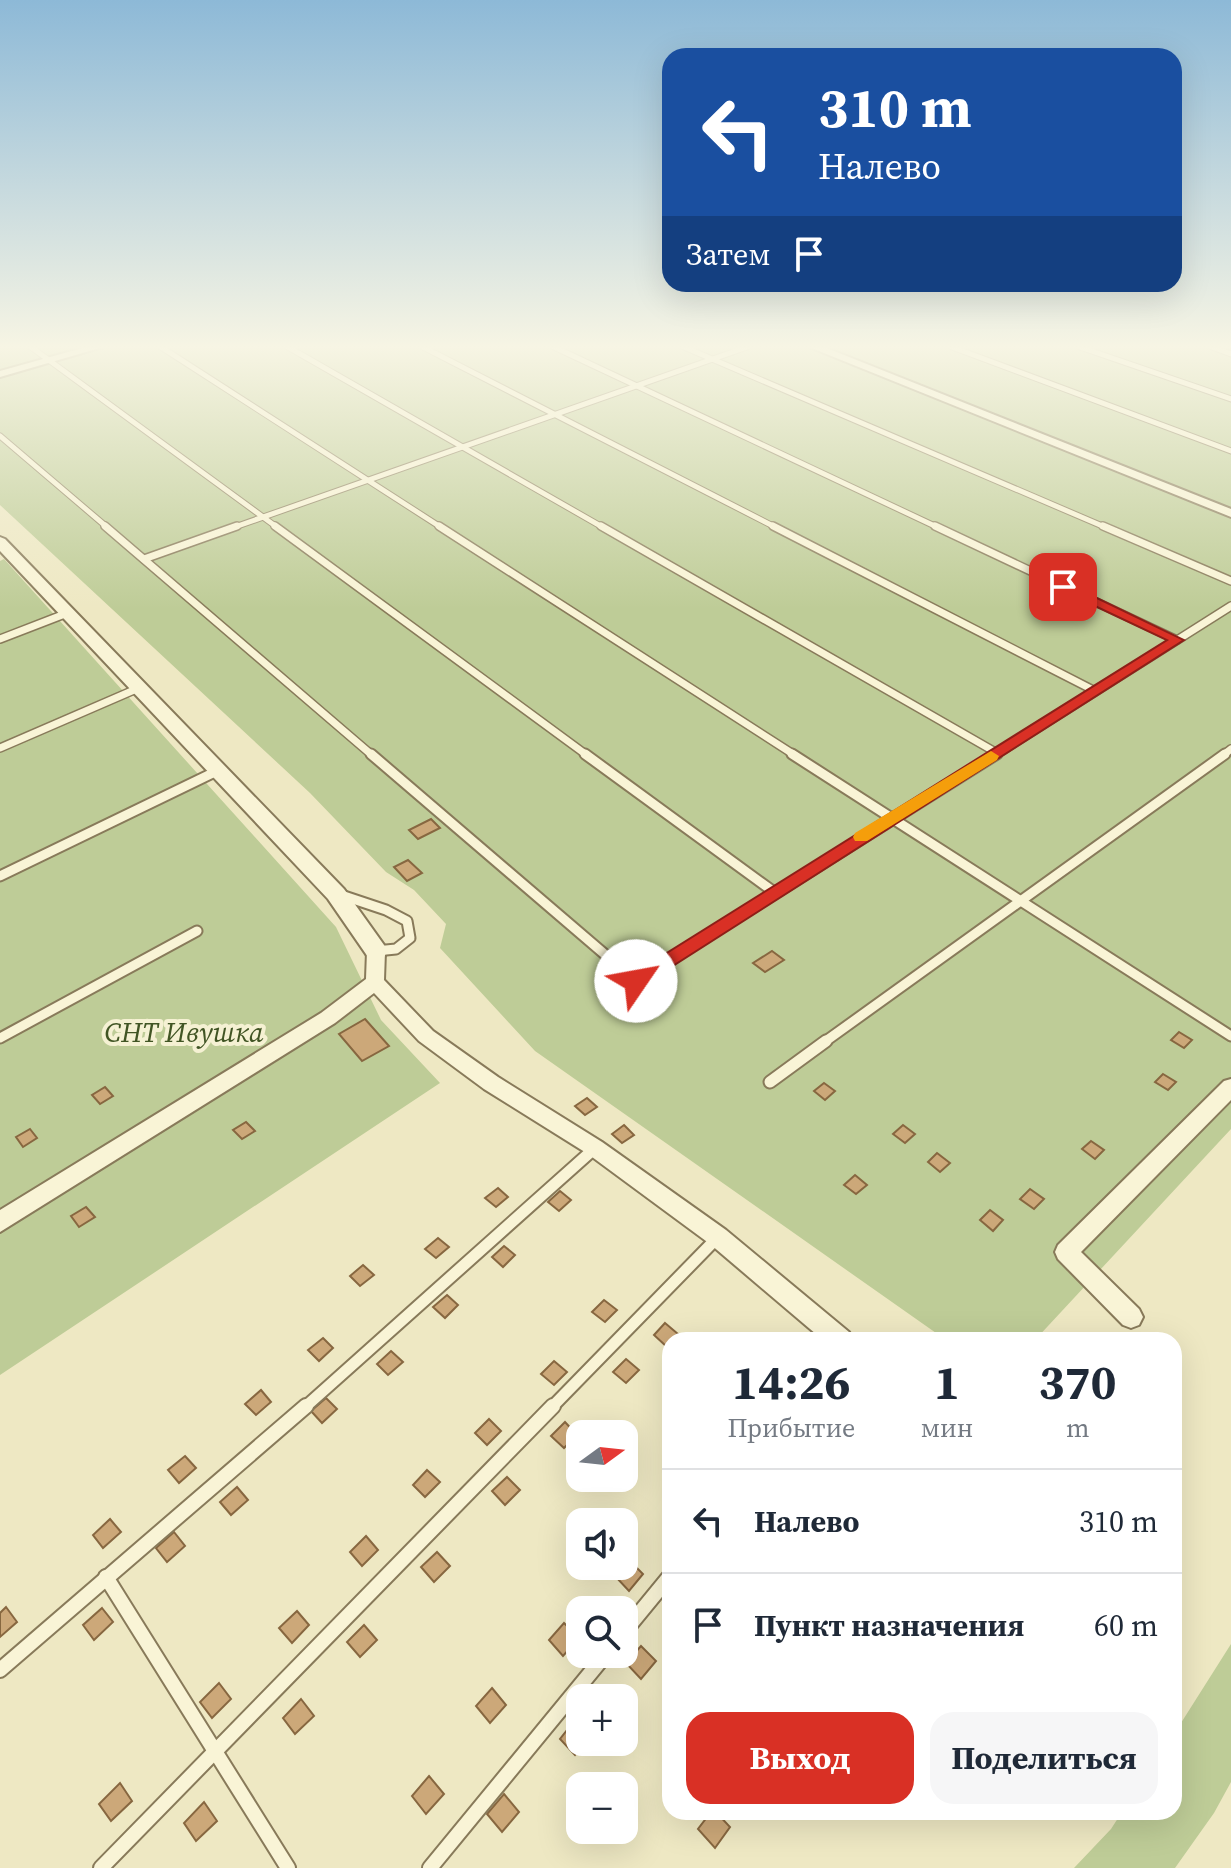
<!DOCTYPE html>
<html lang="ru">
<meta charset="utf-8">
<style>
body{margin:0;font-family:"Source Serif 4",serif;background:#f6f6f7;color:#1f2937;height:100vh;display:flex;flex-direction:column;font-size:30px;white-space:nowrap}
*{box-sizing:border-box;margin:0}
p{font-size:26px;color:#747a83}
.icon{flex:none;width:44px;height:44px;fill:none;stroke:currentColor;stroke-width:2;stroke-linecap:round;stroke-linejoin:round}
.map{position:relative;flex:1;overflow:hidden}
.drawer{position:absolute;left:662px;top:1332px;width:520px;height:488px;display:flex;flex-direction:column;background:#fff;border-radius:24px;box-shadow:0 8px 32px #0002}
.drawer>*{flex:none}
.top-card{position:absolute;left:662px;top:48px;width:520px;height:244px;border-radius:24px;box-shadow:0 8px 32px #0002;background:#1a4fa0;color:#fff;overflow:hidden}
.needle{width:52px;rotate:75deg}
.buttons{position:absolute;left:566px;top:1420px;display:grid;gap:16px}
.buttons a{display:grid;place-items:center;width:72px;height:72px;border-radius:16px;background:#fff;box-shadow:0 8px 32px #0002;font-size:40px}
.pin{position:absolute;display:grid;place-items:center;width:68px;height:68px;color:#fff;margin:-34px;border-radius:16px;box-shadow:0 4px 12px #0006}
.me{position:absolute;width:88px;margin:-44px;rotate:57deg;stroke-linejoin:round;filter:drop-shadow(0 0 6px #0008)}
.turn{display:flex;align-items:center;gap:28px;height:168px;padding:0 24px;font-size:36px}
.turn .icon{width:104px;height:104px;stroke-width:2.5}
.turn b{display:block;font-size:56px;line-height:68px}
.then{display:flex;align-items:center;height:76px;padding:0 24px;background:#0003;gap:16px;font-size:30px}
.eta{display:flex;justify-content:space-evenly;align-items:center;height:136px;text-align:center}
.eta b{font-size:48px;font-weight:700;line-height:56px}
.action{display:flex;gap:16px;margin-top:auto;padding:16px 24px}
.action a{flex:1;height:92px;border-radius:24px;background:#d93025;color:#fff;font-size:32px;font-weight:700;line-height:92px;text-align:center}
.action a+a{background:#f6f6f7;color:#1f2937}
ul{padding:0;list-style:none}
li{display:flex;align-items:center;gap:24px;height:104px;padding:0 24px;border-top:2px solid #e0e1e3}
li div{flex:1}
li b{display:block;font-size:30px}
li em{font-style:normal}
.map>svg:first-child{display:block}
.green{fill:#becc97}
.building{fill:#cca879;stroke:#876740;stroke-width:2}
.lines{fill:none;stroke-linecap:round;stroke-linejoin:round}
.service-far4-casing{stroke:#887a5a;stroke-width:7}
.service-far3-casing{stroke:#887a5a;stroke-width:10}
.service-far2-casing{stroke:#887a5a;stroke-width:13}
.service-far1-casing{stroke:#887a5a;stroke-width:15}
.service-casing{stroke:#887a5a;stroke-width:18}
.minor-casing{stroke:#887a5a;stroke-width:4}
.tertiary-casing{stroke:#887a5a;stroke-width:4}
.service-far4{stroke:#f9f4d6;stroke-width:5}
.service-far3{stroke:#f9f4d6;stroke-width:7}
.service-far2{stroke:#f9f4d6;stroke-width:9}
.service-far1{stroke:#f9f4d6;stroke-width:11}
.service{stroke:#f9f4d6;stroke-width:14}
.minor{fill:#f9f4d6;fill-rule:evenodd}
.tertiary{fill:#f9f4d6;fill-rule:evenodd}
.route{fill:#d93025;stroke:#8d1f18;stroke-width:2}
.slow{fill:#f59e0b}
.labels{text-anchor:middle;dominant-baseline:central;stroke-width:8;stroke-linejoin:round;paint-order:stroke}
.park-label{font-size:28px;font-style:italic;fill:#415524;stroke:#f5f1d3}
</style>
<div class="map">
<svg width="1231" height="1868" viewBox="0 0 1231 1868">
<rect width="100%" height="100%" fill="#eee8c3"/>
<!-- green -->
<g class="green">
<path d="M0,347H1231V1129L1035,1340H946L535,1051L440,948L446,924L414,890L386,872L310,793L0,505Z"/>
<path d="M4,559L336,927L381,1020L440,1083L0,1375V561Z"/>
<path d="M1231,1644V1782L1214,1813L1175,1868H1074L1111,1829L1122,1812H1174V1734Z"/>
</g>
<!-- building -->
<g class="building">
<path d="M431,819L440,828L418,839L409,830Z"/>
<path d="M408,860L422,873L407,881L394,867Z"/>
<path d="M772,951L784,960L765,972L753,963Z"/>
<path d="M365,1019L389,1046L362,1061L339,1034Z"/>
<path d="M1179,1032L1192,1040L1184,1048L1171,1040Z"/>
<path d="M1163,1074L1176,1082L1168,1090L1155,1082Z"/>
<path d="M824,1083L835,1091L825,1100L814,1091Z"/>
<path d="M105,1087L113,1096L100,1104L92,1095Z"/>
<path d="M587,1098L597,1107L585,1115L575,1106Z"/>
<path d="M246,1122L255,1131L242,1139L233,1130Z"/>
<path d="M624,1125L634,1135L622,1143L612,1134Z"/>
<path d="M903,1125L915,1134L905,1143L893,1134Z"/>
<path d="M30,1129L37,1138L23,1147L16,1137Z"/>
<path d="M1091,1141L1104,1150L1095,1159L1082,1149Z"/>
<path d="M937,1153L950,1163L940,1172L928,1162Z"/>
<path d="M855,1175L867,1185L856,1194L844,1185Z"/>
<path d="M498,1188L508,1197L496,1207L485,1198Z"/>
<path d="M1030,1189L1044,1199L1034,1209L1020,1199Z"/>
<path d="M560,1191L571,1200L559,1211L548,1202Z"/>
<path d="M86,1207L95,1217L79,1227L71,1216Z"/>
<path d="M990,1210L1003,1220L993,1231L980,1220Z"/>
<path d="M438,1238L449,1247L436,1258L425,1249Z"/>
<path d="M504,1246L515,1255L503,1267L492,1257Z"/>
<path d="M363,1265L374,1275L360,1286L350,1276Z"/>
<path d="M447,1295L458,1305L445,1318L433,1307Z"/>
<path d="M604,1300L617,1310L605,1322L592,1312Z"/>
<path d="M665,1323L678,1334L666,1346L654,1335Z"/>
<path d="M323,1338L333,1348L319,1361L308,1350Z"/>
<path d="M391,1351L403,1362L388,1375L377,1364Z"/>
<path d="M626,1359L639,1370L626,1383L613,1372Z"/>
<path d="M554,1361L567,1372L554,1385L541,1374Z"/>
<path d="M261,1390L271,1402L256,1415L245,1404Z"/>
<path d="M326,1398L337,1409L322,1423L311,1411Z"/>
<path d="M489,1419L501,1431L487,1445L475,1433Z"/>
<path d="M565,1422L577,1435L564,1448L551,1436Z"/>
<path d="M185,1456L196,1468L179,1483L168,1470Z"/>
<path d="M427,1470L440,1482L425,1497L413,1485Z"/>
<path d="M507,1477L520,1490L505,1505L492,1491Z"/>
<path d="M237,1487L248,1500L231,1515L220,1502Z"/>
<path d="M110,1519L121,1532L103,1548L93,1535Z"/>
<path d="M174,1532L185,1546L167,1562L156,1548Z"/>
<path d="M366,1536L378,1550L362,1566L350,1552Z"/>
<path d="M437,1552L450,1566L434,1582L421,1567Z"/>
<path d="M629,1560L643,1574L629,1591L615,1576Z"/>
<path d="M6,1607L17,1622L0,1637V1613Z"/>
<path d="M102,1608L113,1622L94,1640L83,1625Z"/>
<path d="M297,1611L309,1625L292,1643L279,1628Z"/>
<path d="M564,1623L579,1638L563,1656L549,1640Z"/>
<path d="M364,1625L377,1640L360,1657L347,1642Z"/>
<path d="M641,1646L656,1661L641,1679L626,1663Z"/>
<path d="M219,1683L231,1699L212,1718L200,1702Z"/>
<path d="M492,1688L506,1705L490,1723L476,1706Z"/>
<path d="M301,1699L314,1716L295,1734L283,1718Z"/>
<path d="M575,1720L580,1725V1742H586L575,1755L560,1739Z"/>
<path d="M429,1776L444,1794L426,1814L412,1796Z"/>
<path d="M120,1783L132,1801L111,1821L99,1804Z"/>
<path d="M504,1794L519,1812L502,1832L487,1814Z"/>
<path d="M204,1802L217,1821L196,1841L184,1823Z"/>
<path d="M711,1812H716L730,1827L715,1848L698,1829Z"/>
</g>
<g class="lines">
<!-- service-far4 casing -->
<g class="service-far4-casing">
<g id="service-far4">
<path d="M31,347L278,528"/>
<path d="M161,347L442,528"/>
<path d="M288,347L604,528"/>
<path d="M423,347L777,528"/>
<path d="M554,347L939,528"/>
<path d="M684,347L1107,528"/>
<path d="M952,347L1231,451"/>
<path d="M1080,347L1231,399"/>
<path d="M1212,347L1231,354"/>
<path d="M0,436L108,528"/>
<path d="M232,528L747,347"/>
</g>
</g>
<!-- service-far3 casing -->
<g class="service-far3-casing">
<g id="service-far3">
<path d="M105,526L373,756"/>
<path d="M275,526L588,756"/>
<path d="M439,526L796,756"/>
<path d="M601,526L997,753"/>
<path d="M773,526L1095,691"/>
<path d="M935,526L1177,640"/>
<path d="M1103,526L1231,581"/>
<path d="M144,559L237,526"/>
<path d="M0,639L70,612"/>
<path d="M0,748L141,687"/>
<path d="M994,756L1231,606"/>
<path d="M1222,756L1231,749"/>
</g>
</g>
<!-- service-far2 casing -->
<g class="service-far2-casing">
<g id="service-far2">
<path d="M371,754L636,981L997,754"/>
<path d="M585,754L774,892"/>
<path d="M792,754L1231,1036"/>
<path d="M0,876L219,770"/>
<path d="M341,895L386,910L407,921L410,938L396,949L376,951"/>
<path d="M0,1038L197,931"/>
<path d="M823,1043L1225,754"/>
</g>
</g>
<!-- service-far1 casing -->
<g class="service-far1-casing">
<g id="service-far1">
<path d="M770,1082L826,1041"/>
<path d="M304,1408L595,1148"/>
<path d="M551,1408L718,1237"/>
</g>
</g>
<!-- service casing -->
<g class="service-casing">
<g id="service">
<path d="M106,1577L288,1868"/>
<path d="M624,1632L670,1576"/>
<path d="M0,1670L306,1406"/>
<path d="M101,1868L553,1406"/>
<path d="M430,1868L606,1654"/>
</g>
</g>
<!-- minor casing -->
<g class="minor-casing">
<g id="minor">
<path d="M86,347H103L0,377V371Z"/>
<path d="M809,347H824L1231,509V517Z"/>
<path d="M376,944L385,951L384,980L433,1031L498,1077L602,1142L726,1230L849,1332L853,1340H823L710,1244L588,1154L484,1089L419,1041L374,993L335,1023L0,1232V1210L321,1013L366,979L367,951Z"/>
<path d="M1231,1079V1100L1081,1252L1139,1309L1143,1317L1139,1325L1131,1328L1123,1325L1058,1259L1055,1252L1058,1245L1224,1081Z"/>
</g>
</g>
<!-- tertiary casing -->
<g class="tertiary-casing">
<path id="tertiary" d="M0,537L5,539L344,889L384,945L387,951L384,957H368L328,899L0,551Z"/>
</g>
<!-- service-far4 -->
<use href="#service-far4" class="service-far4"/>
<!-- service-far3 -->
<use href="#service-far3" class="service-far3"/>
<!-- service-far2 -->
<use href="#service-far2" class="service-far2"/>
<!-- service-far1 -->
<use href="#service-far1" class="service-far1"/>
<!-- service -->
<use href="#service" class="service"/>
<!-- minor -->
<use href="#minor" class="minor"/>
<!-- tertiary -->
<use href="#tertiary" class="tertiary"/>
</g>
<!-- sky -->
<linearGradient id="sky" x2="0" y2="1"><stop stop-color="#8db9d7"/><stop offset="0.57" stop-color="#f7f5e4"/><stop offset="1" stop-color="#f7f5e4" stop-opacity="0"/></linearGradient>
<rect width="1231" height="609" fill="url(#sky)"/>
<!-- route -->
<path class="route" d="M1059,584H1068L1184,640L643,985H630L627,981L630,976L1167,640L1059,589Z"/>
<!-- slow -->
<path class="slow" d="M991,751L999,756L997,760L867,841H855L853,837L855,833Z"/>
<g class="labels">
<!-- park labels -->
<g class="park-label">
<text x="184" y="1032">СНТ Ивушка</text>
</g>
</g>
</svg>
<div class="buttons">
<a><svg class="needle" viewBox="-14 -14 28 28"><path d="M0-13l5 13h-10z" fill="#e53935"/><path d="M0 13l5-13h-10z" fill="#747a83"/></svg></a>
<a><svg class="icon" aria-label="sound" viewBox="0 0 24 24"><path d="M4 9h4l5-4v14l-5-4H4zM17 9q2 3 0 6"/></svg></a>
<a><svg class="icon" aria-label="search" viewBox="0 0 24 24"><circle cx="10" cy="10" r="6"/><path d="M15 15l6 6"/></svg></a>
<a>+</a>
<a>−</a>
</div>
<div class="pin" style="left:1063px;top:587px;background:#d93025"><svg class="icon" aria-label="arrive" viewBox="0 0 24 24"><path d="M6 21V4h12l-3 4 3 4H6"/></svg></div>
<svg class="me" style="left:636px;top:981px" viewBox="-20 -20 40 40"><circle r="19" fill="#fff"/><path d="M0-13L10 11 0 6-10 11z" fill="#d93025"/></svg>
<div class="top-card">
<div class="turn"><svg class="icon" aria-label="left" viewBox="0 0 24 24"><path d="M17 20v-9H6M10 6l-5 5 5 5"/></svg><div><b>310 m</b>Налево</div></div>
<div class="then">Затем<svg class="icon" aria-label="arrive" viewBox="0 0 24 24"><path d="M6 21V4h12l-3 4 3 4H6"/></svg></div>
</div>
<section class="drawer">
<div class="eta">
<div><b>14:26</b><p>Прибытие</p></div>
<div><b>1</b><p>мин</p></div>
<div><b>370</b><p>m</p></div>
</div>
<ul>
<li><svg class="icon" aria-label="left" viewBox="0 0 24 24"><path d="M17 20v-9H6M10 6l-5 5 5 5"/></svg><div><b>Налево</b></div><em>310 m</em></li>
<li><svg class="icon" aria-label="arrive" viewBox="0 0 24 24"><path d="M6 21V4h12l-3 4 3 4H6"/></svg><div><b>Пункт назначения</b></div><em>60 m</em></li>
</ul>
<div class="action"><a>Выход</a><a>Поделиться</a></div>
</section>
</div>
